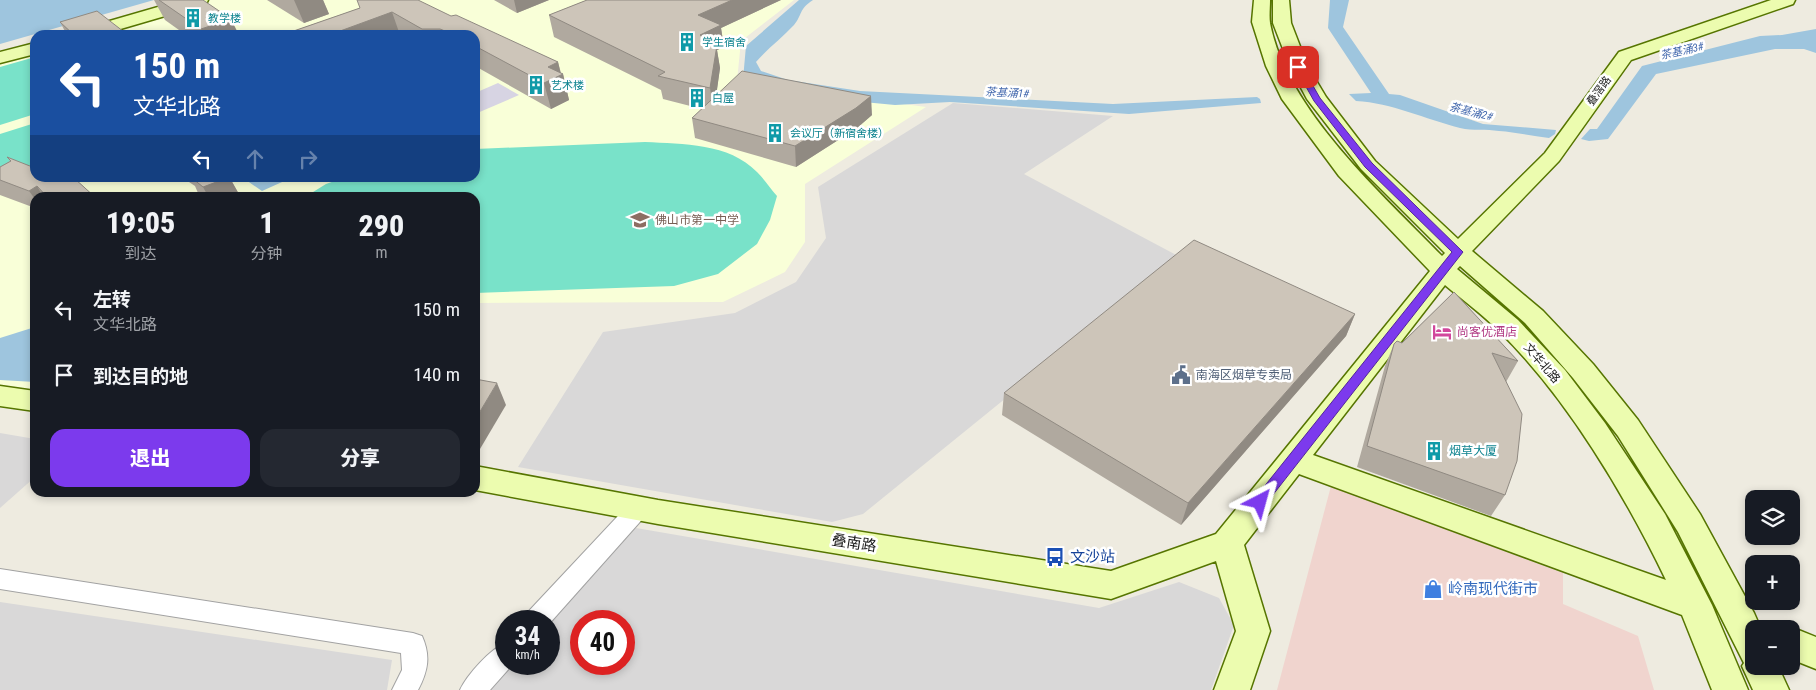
<!DOCTYPE html>
<html lang="zh">
<meta charset="utf-8">
<style>
body{margin:0;font-family:"Roboto Condensed","Noto Sans SC",sans-serif;background:#242831;color:#f1f3f6;height:100vh;display:flex;flex-direction:column;font-size:19px;white-space:nowrap}
*{box-sizing:border-box;margin:0}
p{font-size:16px;color:#9ea1a6}
.icon{flex:none;width:28px;height:28px;fill:none;stroke:currentColor;stroke-width:2;stroke-linecap:round;stroke-linejoin:round}
.map{position:relative;flex:1;overflow:hidden}
.side{position:absolute;left:30px;top:192px;width:450px;height:305px;display:flex;flex-direction:column;background:#171b24;border-radius:15px;box-shadow:0 2px 8px #0003}
.side>*{flex:none}
.guide{position:absolute;left:30px;top:30px;width:450px;height:152px;border-radius:15px;box-shadow:0 2px 8px #0003;background:#1a4fa0;color:#fff;overflow:hidden}
.fabs{position:absolute;left:1745px;top:490px;display:grid;gap:10px}
.fabs a{display:grid;place-items:center;width:55px;height:55px;border-radius:10px;background:#171b24;box-shadow:0 2px 8px #0003;font-size:25px}
.speed{position:absolute;left:495px;top:610px;display:flex;gap:10px;font-size:25px;font-weight:700;text-align:center}
.speed>*{display:grid;place-content:center;width:65px;height:65px;border-radius:50%;background:#171b24;box-shadow:0 2px 8px #0003;line-height:1}
.speed small{font-size:12px;font-weight:400}
.speed .limit{border:8px solid #d22;background:#fff;color:#111}
.pin{position:absolute;display:grid;place-items:center;width:42px;height:42px;color:#fff;margin:-21px;border-radius:10px;box-shadow:0 2px 8px #0006}
.me{position:absolute;width:55px;margin:-28px;rotate:39deg;stroke-linejoin:round;filter:drop-shadow(0 0 4px #0008)}
.turn{display:flex;align-items:center;gap:18px;height:105px;padding:0 20px;font-size:22px}
.turn .icon{width:65px;height:65px;stroke-width:2.5}
.turn b{display:block;font-size:35px;line-height:42px}
.lanes{display:flex;align-items:center;height:48px;padding:0 20px;background:#0003;justify-content:center;gap:25px;direction:ltr}
.lanes .off{opacity:.35}
.eta{display:flex;justify-content:space-evenly;align-items:center;height:85px;text-align:center}
.eta b{font-size:30px;font-weight:800;line-height:35px}
.primary-button{display:flex;gap:10px;margin-top:auto;padding:10px 20px}
.primary-button a{flex:1;height:58px;border-radius:15px;background:#7c3aed;color:#fff;font-size:20px;font-weight:800;line-height:58px;text-align:center}
.primary-button a+a{background:#242831;color:#f1f3f6}
ul{padding:0;list-style:none}
li{display:flex;align-items:center;gap:15px;height:65px;padding:0 20px}
li div{flex:1}
li b{display:block;font-size:19px}
li em{font-style:normal}
.map>svg:first-child{display:block}
.residential{fill:#d9d8d8;fill-rule:evenodd}
.commercial{fill:#f0d4ce}
.education{fill:#f9ffd8}
.pitch{fill:#79e2c9}
.plaza{fill:#d7d4e3}
.water{fill:#9ec5de}
.lines{fill:none;stroke-linecap:round;stroke-linejoin:round}
.street-casing{stroke:#a2a2a2;stroke-width:2}
.secondary-casing{stroke:#567500;stroke-width:3}
.street{fill:#fff;fill-rule:evenodd}
.secondary{fill:#ecfcaf;fill-rule:evenodd}
.wall{fill:#b0a99f}
.shaded-wall{fill:#908a82}
.building{fill:#cdc5b9;stroke:#908a82}
.route{fill:#7c3aed;stroke:#51269a}
.labels{text-anchor:middle;dominant-baseline:central;stroke-width:5;stroke-linejoin:round;paint-order:stroke}
.far-culture-label{font-size:11px;fill:#0d838f;stroke:#fff;text-anchor:start}
.far-water-label{font-size:11px;font-style:italic;fill:#4469ae;stroke:#fff}
.far-street-label{font-size:11px;fill:#1b1b1b;stroke:#fff}
.education-label{font-size:12px;fill:#785e54;stroke:#fff;text-anchor:start}
.hotel-label{font-size:12px;fill:#b23c85;stroke:#fff;text-anchor:start}
.street-label{font-size:12px;fill:#1b1b1b;stroke:#fff}
.service-label{font-size:12px;fill:#4e5e75;stroke:#fff;text-anchor:start}
.culture-label{font-size:12px;fill:#0d838f;stroke:#fff;text-anchor:start}
.near-street-label{font-size:15px;fill:#1b1b1b;stroke:#fff}
.near-transit-label{font-size:15px;fill:#164399;stroke:#fff;text-anchor:start}
.near-shop-label{font-size:15px;fill:#366cbe;stroke:#fff;text-anchor:start}
</style>
<div class="map">
<svg width="1816" height="690" viewBox="0 0 1816 690">
<rect width="100%" height="100%" fill="#eeebe0"/>
<!-- residential -->
<g class="residential">
<path d="M953,103L1113,116L1024,174L1180,257L863,514L832,522L518,467L603,332L735,313L796,282L826,238L818,187Z"/>
<path d="M0,433L35,439V477L0,508Z"/>
<path d="M636,528L1099,608L1179,582L1219,598L1234,625L1211,690H487L511,664H549V622ZM581,621H624V664H581Z"/>
<path d="M0,602L392,660L387,690H0Z"/>
</g>
<!-- commercial -->
<path class="commercial" d="M1331,486L1563,573V604L1638,636L1654,690H1277Z"/>
<!-- education -->
<path class="education" d="M196,0H794L741,41L737,81L926,107L805,184V242L785,272L723,302L475,303V198H35V396L0,394V57L35,47V178H475V35H75Z"/>
<!-- pitch -->
<g class="pitch">
<path d="M35,57V114L0,125V67Z"/>
<path d="M35,123V165L0,176V134Z"/>
<path d="M645,142C683,144 729,143 757,172C764,179 770,188 777,196L770,220L757,244L718,274L674,286L475,293V198L305,197L326,184L343,178H475V149Z"/>
</g>
<!-- plaza -->
<path class="plaza" d="M498,83L519,95L475,114V93Z"/>
<!-- water -->
<g class="water">
<path d="M0,0H154L0,44Z"/>
<path d="M799,0H813C798,10 803,14 794,25C782,38 767,49 756,62L761,71L788,80L860,91L1113,104L1257,97L1260,99L1261,103L1129,114L950,102L895,105L811,97L743,79L746,46Z"/>
<path d="M1330,0H1349L1343,27L1389,94L1400,95L1483,124L1556,130L1555,134L1549,138C1532,136 1515,132 1499,131C1486,129 1473,131 1460,128C1425,119 1392,103 1356,101L1349,94L1371,93L1328,28Z"/>
<path d="M1816,29V53L1804,49H1775L1656,74L1608,139L1589,141L1581,139L1590,129H1597L1642,66L1760,36L1782,35Z"/>
<path d="M252,178H291L262,191L246,180Z"/>
<path d="M35,327V382L0,380V338Z"/>
</g>
<g class="lines">
<!-- street casing -->
<g class="street-casing">
<g id="street">
<path d="M639,499L647,502L650,508L647,514L549,624V621H524L527,613L631,502Z"/>
<path d="M0,569L413,633L422,636C431,656 428,671 418,690H392L402,670L401,653L0,589Z"/>
<path d="M506,643V664H513L490,690H460C467,675 491,648 506,643Z"/>
</g>
</g>
<!-- secondary casing -->
<g class="secondary-casing">
<g id="secondary">
<path d="M182,0H208L206,4L100,35H72L75,31Z"/>
<path d="M1254,0H1270C1270,7 1269,16 1270,23C1286,109 1383,195 1442,256L1445,253L1361,169L1307,99L1290,67L1273,23V0H1289L1291,23L1308,67L1326,97L1375,161L1458,239L1545,153L1619,52L1771,0H1795L1793,4L1631,60L1559,161L1472,251L1543,311L1593,364L1638,420L1700,514L1754,613L1761,629H1754V666H1778L1789,690H1753L1742,666L1744,663L1678,532L1618,436L1573,378L1525,323L1460,266L1457,269L1518,320L1565,370L1605,423L1665,514L1712,605L1748,690H1712L1682,615L1299,474L1244,545L1270,631L1250,690H1214L1236,631L1216,561L1111,599L658,524L475,490V466L658,500L1111,571L1216,534L1430,271L1339,176L1282,99L1266,66L1252,22ZM1445,285C1463,300 1483,315 1500,332C1567,398 1625,495 1666,580L1313,455Z"/>
<path d="M35,43V54L0,63V52Z"/>
<path d="M0,386L35,391V411L0,406Z"/>
<path d="M1791,627L1816,637V669L1791,659V629H1787Z"/>
</g>
</g>
<!-- street -->
<use href="#street" class="street"/>
<!-- secondary -->
<use href="#secondary" class="secondary"/>
</g>
<!-- wall -->
<g class="wall">
<path d="M154,0H203L239,35H186L165,20Z"/>
<path d="M267,0H323L329,14L304,23Z"/>
<path d="M494,0H549L517,13Z"/>
<path d="M587,0H781L721,28L724,47L717,50L720,68L716,95L872,115L857,128L796,167L695,138L692,118L702,109L663,99L661,90L554,37L549,15Z"/>
<path d="M360,8L451,16L558,62L561,73L563,74L569,100L551,109L475,66V35H286L285,34Z"/>
<path d="M60,22L128,35H67Z"/>
<path d="M7,157L96,198H35V208L0,195V167L10,161Z"/>
<path d="M183,178H238L231,180L240,196L236,198H204L198,193L195,186Z"/>
<path d="M1454,292L1518,361L1506,382L1505,495L1491,516L1357,467L1385,366L1394,344L1402,343Z"/>
<path d="M1355,314L1346,336L1181,525L1002,415L1004,393Z"/>
</g>
<!-- shaded-wall -->
<g class="shaded-wall">
<path d="M294,0H323L329,14L304,23Z"/>
<path d="M514,0H549L517,13Z"/>
<path d="M732,0H781L721,28L724,47L717,50L720,68L714,112L710,88L703,57L698,15Z"/>
<path d="M392,12L400,35H332V34Z"/>
<path d="M231,19L239,35H204L201,29Z"/>
<path d="M558,62L561,75L563,74L569,100L551,109L544,83L548,67Z"/>
<path d="M871,96L872,115L857,128L796,167L795,146Z"/>
<path d="M220,178H238L231,180L240,196L236,198H209L203,187Z"/>
<path d="M37,186L44,198H35V199L29,191Z"/>
<path d="M1355,314L1346,336L1181,525L1188,503Z"/>
<path d="M497,383L506,405L480,449L475,452V420Z"/>
</g>
<!-- building -->
<g class="building">
<path d="M159,0H203L231,19L201,29Z"/>
<path d="M357,0H418L451,16L456,15L558,62L548,67L563,74L544,83L475,46V35H455L440,29H422L392,12L332,34L333,35H287L285,34L360,8Z"/>
<path d="M587,0H732L698,15L721,25L700,35L717,45L710,88L658,76L665,72L549,15Z"/>
<path d="M97,11L128,35H74L60,22Z"/>
<path d="M742,71L871,96L856,108L795,146L692,118Z"/>
<path d="M7,157L35,168V178H74L96,198H48L37,186L29,191L0,180V167L11,161Z"/>
<path d="M192,178H227L203,187Z"/>
<path d="M1194,240L1355,314L1188,503L1004,393Z"/>
<path d="M1454,292L1518,361L1492,353L1522,414L1517,461L1505,495L1367,446L1394,344L1397,341L1402,343Z"/>
<path d="M475,379L497,383L475,420Z"/>
</g>
<!-- route -->
<path class="route" d="M1296,65H1301L1320,98L1372,163L1463,252L1265,505L1260,507L1255,505L1253,502L1255,498L1452,252L1365,167L1314,101L1295,67Z"/>
<!-- icons -->
<defs>
<g id="building-bare" transform="scale(1.5)"><path d="M-4-6H4V6H1V3H-1V6H-4ZM-2.5-4.3h1.7v1.8h-1.7ZM.8-4.3h1.7v1.8H.8ZM-2.5-1h1.7V.8h-1.7ZM.8-1h1.7V.8H.8Z" fill="#0f9aa8" stroke="#fff" stroke-width="2.5" paint-order="stroke"/></g>
<g id="school-bare" transform="scale(1.5)"><path d="M0-5L7-2L0 1L-7-2ZM-4 1L0 2.5L4 1V4Q0 6-4 4Z" fill="#8d6e63" stroke="#fff" stroke-width="2.5" paint-order="stroke"/></g>
<g id="hotel-bare" transform="scale(1.5)"><path d="M-6-4.5h1.5V1H6V5H4.5V3h-9V5H-6ZM-4 0a1.8 1.8 0 1 1 3.6 0ZM.5 0V-2.5h3Q6-2.5 6 0Z" fill="#d1479c" stroke="#fff" stroke-width="2.5" paint-order="stroke"/></g>
<g id="civic-bare" transform="scale(1.5)"><path d="M-.6-6.5H3V-4.5H.6V-3L4-1V1h2V6H-6V1h2V-1L-.6-3ZM-1.2 2.5V6h2.4V2.5Z" fill="#5c6f8a" stroke="#fff" stroke-width="2.5" paint-order="stroke"/></g>
<g id="bus-bare" transform="scale(1.5)"><path d="M-5-6H5V4H4V6H2V4H-2V6H-4V4H-5ZM-3.5-4V0h7V-4ZM-3.5 1.2v1.5H-2V1.2ZM2 1.2v1.5H3.5V1.2Z" fill="#1a4fb4" stroke="#fff" stroke-width="2.5" paint-order="stroke"/></g>
<g id="shop-bare" transform="scale(1.5)"><path d="M-5-2.5h2.3a2.7 3.5 0 0 1 5.4 0H5L5.5 6h-11ZM-1.5-2.5h3a1.5 2.3 0 0 0-3 0Z" fill="#3f7fe0" stroke="#fff" stroke-width="2.5" paint-order="stroke"/></g>
</defs>
<g fill-rule="evenodd">
<use href="#building-bare" x="193" y="18"/>
<use href="#building-bare" x="687" y="42"/>
<use href="#building-bare" x="536" y="85"/>
<use href="#building-bare" x="697" y="98"/>
<use href="#building-bare" x="775" y="133"/>
<use href="#school-bare" x="640" y="220"/>
<use href="#hotel-bare" x="1442" y="332"/>
<use href="#civic-bare" x="1181" y="375"/>
<use href="#building-bare" x="1434" y="451"/>
<use href="#bus-bare" x="1055" y="557"/>
<use href="#shop-bare" x="1433" y="589"/>
</g>
<g class="labels">
<!-- far-culture labels -->
<g class="far-culture-label">
<text x="208" y="18">教学楼</text>
<text x="702" y="42">学生宿舍</text>
<text x="551" y="85">艺术楼</text>
<text x="712" y="98">白屋</text>
<text x="790" y="133">会议厅（新宿舍楼）</text>
</g>
<!-- far-water labels -->
<g class="far-water-label">
<text transform="translate(1682 51) rotate(-13)">茶基涌3#</text>
<text transform="translate(1007 93) rotate(3)">茶基涌1#</text>
<text transform="translate(1471 112) rotate(14)">茶基涌2#</text>
</g>
<!-- far-street labels -->
<g class="far-street-label">
<text transform="translate(1599 91) rotate(-54)">叠滘路</text>
</g>
<!-- education labels -->
<g class="education-label">
<text x="655" y="220">佛山市第一中学</text>
</g>
<!-- hotel labels -->
<g class="hotel-label">
<text x="1457" y="332">尚客优酒店</text>
</g>
<!-- street labels -->
<g class="street-label">
<text transform="translate(1542 363) rotate(49)">文华北路</text>
</g>
<!-- service labels -->
<g class="service-label">
<text x="1196" y="375">南海区烟草专卖局</text>
</g>
<!-- culture labels -->
<g class="culture-label">
<text x="1449" y="451">烟草大厦</text>
</g>
<!-- near-street labels -->
<g class="near-street-label">
<text transform="translate(854 543) rotate(9)">叠南路</text>
</g>
<!-- near-transit labels -->
<g class="near-transit-label">
<text x="1070" y="557">文沙站</text>
</g>
<!-- near-shop labels -->
<g class="near-shop-label">
<text x="1448" y="589">岭南现代街市</text>
</g>
</g>
</svg>
<div class="fabs">
<a><svg class="icon" aria-label="layers" viewBox="0 0 24 24"><path d="M12 4l9 5-9 5-9-5zM3 14l9 5 9-5"/></svg></a>
<a>+</a>
<a>−</a>
</div>
<div class="speed"><div>34<small>km/h</small></div><div class="limit">40</div></div>
<div class="pin" style="left:1298px;top:67px;background:#d93025"><svg class="icon" aria-label="arrive" viewBox="0 0 24 24"><path d="M6 21V4h12l-3 4 3 4H6"/></svg></div>
<svg class="me" style="left:1260px;top:502px" viewBox="-20 -20 40 40"><path d="M0-17L14 15 0 8-14 15z" fill="#7c3aed" stroke="#fff" stroke-width="4"/></svg>
<div class="guide">
<div class="turn"><svg class="icon" aria-label="left" viewBox="0 0 24 24"><path d="M17 20v-9H6M10 6l-5 5 5 5"/></svg><div><b>150 m</b>文华北路</div></div>
<div class="lanes"><svg class="icon" aria-label="left" viewBox="0 0 24 24"><path d="M17 20v-9H6M10 6l-5 5 5 5"/></svg><svg class="icon off" aria-label="ahead" viewBox="0 0 24 24"><path d="M12 20V5M6 11l6-6 6 6"/></svg><svg class="icon off" aria-label="right" viewBox="0 0 24 24"><path d="M7 20v-9h11M14 6l5 5-5 5"/></svg></div>
</div>
<section class="side">
<div class="eta">
<div><b>19:05</b><p>到达</p></div>
<div><b>1</b><p>分钟</p></div>
<div><b>290</b><p>m</p></div>
</div>
<ul>
<li><svg class="icon" aria-label="left" viewBox="0 0 24 24"><path d="M17 20v-9H6M10 6l-5 5 5 5"/></svg><div><b>左转</b><p>文华北路</p></div><em>150 m</em></li>
<li><svg class="icon" aria-label="arrive" viewBox="0 0 24 24"><path d="M6 21V4h12l-3 4 3 4H6"/></svg><div><b>到达目的地</b></div><em>140 m</em></li>
</ul>
<div class="primary-button"><a>退出</a><a>分享</a></div>
</section>
</div>
